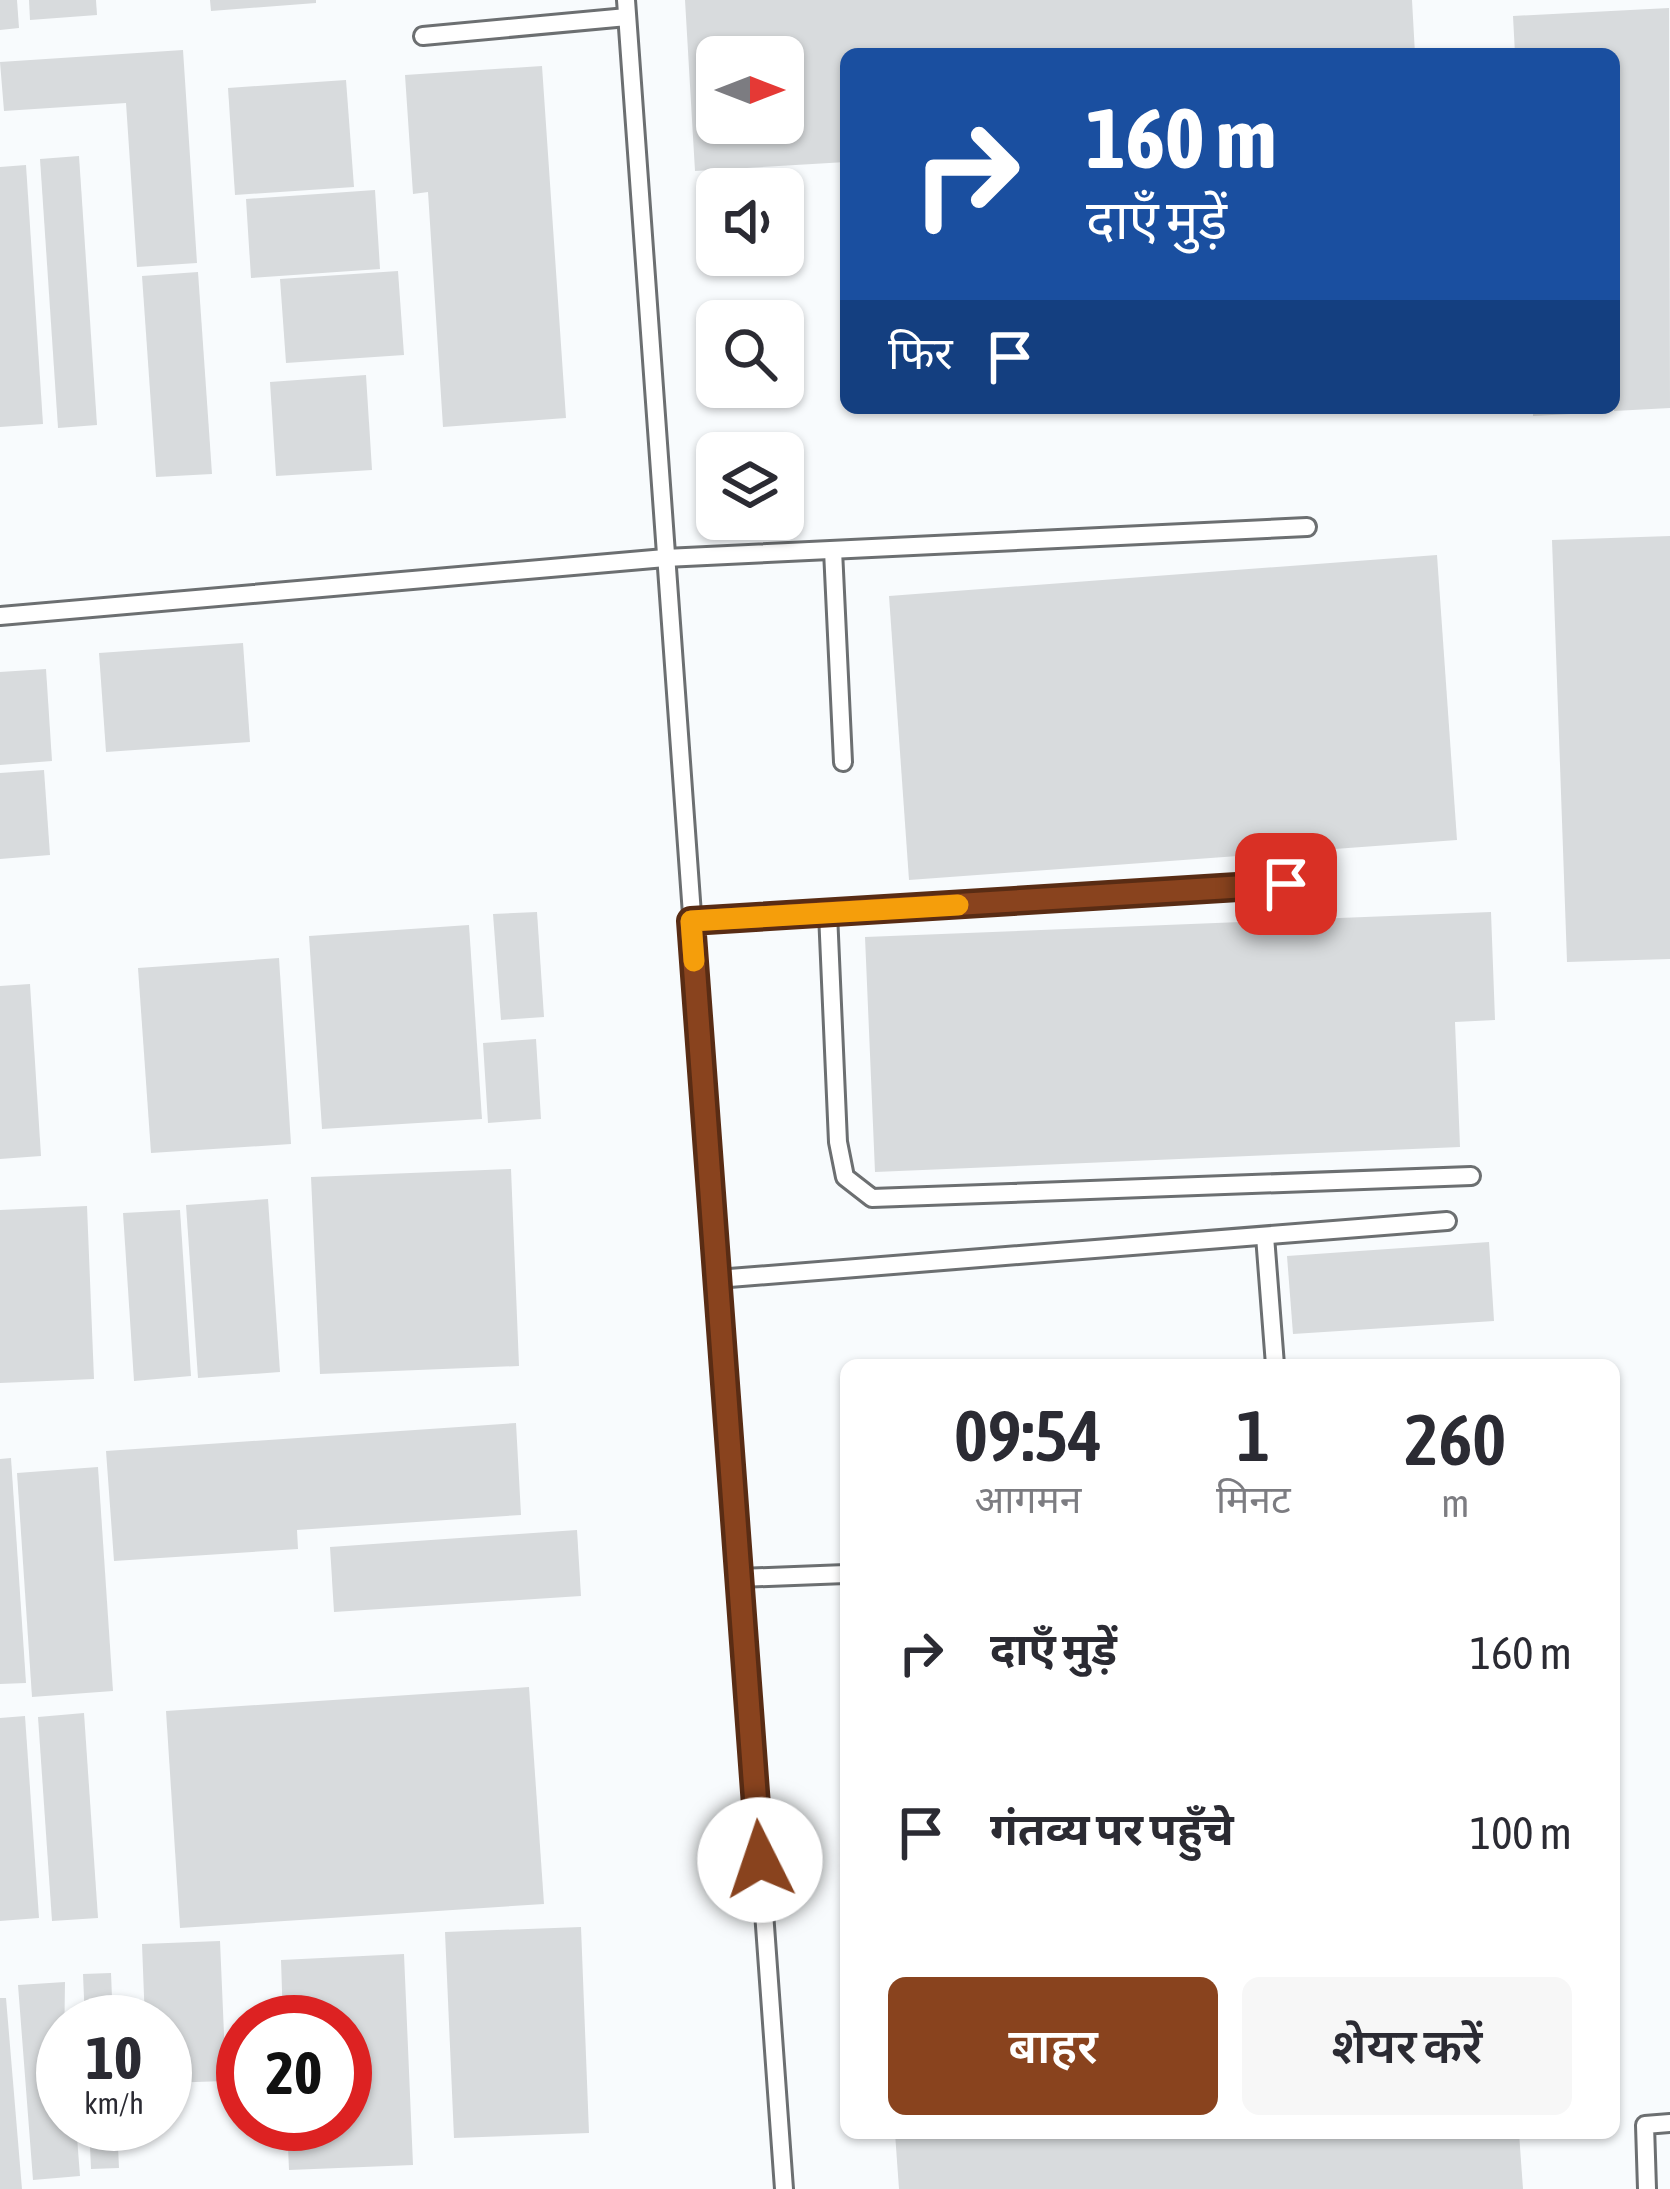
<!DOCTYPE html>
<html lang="hi">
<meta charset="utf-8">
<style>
body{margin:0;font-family:"Asap Condensed","Noto Sans Devanagari",sans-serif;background:#f7f7f7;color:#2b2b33;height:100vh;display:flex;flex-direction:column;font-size:45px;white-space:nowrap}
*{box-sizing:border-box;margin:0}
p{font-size:39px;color:#7c7c81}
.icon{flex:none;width:66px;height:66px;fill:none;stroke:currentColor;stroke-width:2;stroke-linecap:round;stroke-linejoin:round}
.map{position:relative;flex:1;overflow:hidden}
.sheet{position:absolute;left:840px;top:1359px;width:780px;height:780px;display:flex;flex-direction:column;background:#fff;border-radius:18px;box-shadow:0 3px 9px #0004}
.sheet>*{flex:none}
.banner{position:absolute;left:840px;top:48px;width:780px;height:366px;border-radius:18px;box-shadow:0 3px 9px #0004;background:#1a4fa0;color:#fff;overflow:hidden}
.needle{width:78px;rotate:90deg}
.controls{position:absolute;left:696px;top:36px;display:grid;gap:24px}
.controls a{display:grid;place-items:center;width:108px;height:108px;border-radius:18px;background:#fff;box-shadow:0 3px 9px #0004;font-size:60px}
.speed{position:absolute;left:36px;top:1995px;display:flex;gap:24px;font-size:60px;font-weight:700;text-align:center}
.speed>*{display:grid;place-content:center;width:156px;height:156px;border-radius:50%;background:#fff;box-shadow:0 3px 9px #0004;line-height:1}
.speed small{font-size:30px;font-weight:400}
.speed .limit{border:18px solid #d22;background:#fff;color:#111}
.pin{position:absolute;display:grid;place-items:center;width:102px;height:102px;color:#fff;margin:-51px;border-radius:24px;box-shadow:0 6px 18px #0006}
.me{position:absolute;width:132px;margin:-66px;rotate:356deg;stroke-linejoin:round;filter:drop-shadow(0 0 9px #0008)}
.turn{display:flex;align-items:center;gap:42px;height:252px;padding:0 48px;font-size:54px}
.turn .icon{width:156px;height:156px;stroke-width:2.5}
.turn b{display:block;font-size:84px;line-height:102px}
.then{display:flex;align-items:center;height:114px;padding:0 48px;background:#0003;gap:24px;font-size:45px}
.eta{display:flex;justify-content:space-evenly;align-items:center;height:204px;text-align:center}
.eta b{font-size:72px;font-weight:600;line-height:84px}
.button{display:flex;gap:24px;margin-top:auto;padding:24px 48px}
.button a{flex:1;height:138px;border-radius:18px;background:#89431e;color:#fff;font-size:48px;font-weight:600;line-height:138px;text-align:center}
.button a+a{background:#f7f7f7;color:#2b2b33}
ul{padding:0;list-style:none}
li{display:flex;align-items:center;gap:36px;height:180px;padding:0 48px}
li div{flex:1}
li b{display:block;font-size:45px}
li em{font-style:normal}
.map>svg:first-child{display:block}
.building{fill:#d8dbdd;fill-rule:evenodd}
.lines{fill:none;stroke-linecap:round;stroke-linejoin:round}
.service-casing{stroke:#6c6f71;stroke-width:22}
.service{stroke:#fff;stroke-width:16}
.route-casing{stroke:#592c14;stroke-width:30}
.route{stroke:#89431e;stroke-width:21}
.slow{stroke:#f59e0b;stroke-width:21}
</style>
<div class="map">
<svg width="1670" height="2189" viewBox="0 0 1670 2189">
<rect width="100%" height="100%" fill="#f8fbfd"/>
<!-- building -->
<g class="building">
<path d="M0,0H17L19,28L0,30Z"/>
<path d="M29,0H96L97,15L30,20Z"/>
<path d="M210,0H316V3L211,11Z"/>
<path d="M685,0H1412L1415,54H846V162L695,171ZM717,57H783V123H717Z"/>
<path d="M1669,8L1670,408L1614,411V54H1515L1513,16Z"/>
<path d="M183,50L197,263L137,267L126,103L4,111L0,62Z"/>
<path d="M542,66L566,418L443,427L428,192L413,194L405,75Z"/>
<path d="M346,80L354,187L235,195L228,88Z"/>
<path d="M79,156L97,425L58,428L40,159Z"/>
<path d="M26,165L43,424L0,427V167Z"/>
<path d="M375,190L380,269L251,278L246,199Z"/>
<path d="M398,271L404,355L286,363L280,279Z"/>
<path d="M198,272L212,474L156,477L142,276Z"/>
<path d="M366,375L372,470L276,476L270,382Z"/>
<path d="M1533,408H1609V412L1533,416Z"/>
<path d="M1670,536V959L1567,962L1552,540Z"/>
<path d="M1437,555L1457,840L909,880L889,596Z"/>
<path d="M243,643L250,742L106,752L99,653Z"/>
<path d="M46,669L52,761L0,765V672Z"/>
<path d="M44,770L50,855L0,859V773Z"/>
<path d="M537,912L544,1017L501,1020L493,914Z"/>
<path d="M1491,912L1495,1020L1455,1022L1460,1147L875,1172L865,937Z"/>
<path d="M469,925L482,1119L322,1129L309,936Z"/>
<path d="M279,958L291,1144L151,1153L138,968Z"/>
<path d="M30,984L41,1156L0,1159V986Z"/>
<path d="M536,1039L541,1119L488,1123L483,1043Z"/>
<path d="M511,1169L519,1366L320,1374L311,1177Z"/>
<path d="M268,1199L280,1372L198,1378L186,1205Z"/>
<path d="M87,1206L94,1379L0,1383V1210Z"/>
<path d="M180,1210L191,1376L134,1381L123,1213Z"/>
<path d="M1489,1242L1494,1321L1293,1334L1287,1256Z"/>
<path d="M516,1423L521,1515L297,1530L298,1549L114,1561L106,1451Z"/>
<path d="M11,1458L26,1683L0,1684V1459Z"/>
<path d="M98,1467L113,1691L32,1697L17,1473Z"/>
<path d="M577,1530L581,1596L334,1612L330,1547Z"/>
<path d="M529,1687L544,1904L180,1928L166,1711Z"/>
<path d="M84,1713L98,1918L52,1921L38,1717Z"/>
<path d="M25,1716L39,1918L0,1921V1718Z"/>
<path d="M581,1927L589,2133L454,2138L445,1932Z"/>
<path d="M220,1941L226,2081L165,2083V2022H145L142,1944Z"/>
<path d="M404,1954L413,2165L289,2170L287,2124H345V2022H283L281,1960Z"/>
<path d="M111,1973L113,2022H85L83,1974Z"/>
<path d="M65,1982L63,2124H76L80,2176L33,2180L18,1985Z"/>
<path d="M0,1998H6L22,2189H0Z"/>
<path d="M89,2124H117L119,2168L91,2169Z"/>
<path d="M895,2133H1519L1523,2189H899Z"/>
</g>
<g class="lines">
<!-- service casing -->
<g class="service-casing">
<g id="service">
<path d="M626,0L784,2189"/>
<path d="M423,36L627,17"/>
<path d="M833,550L843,762"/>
<path d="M0,616L665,558L1307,527"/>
<path d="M828,913L838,1142L845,1177L872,1198L1471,1176"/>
<path d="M691,921L1286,884"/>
<path d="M1265,1236L1275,1365"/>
<path d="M717,1279L1447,1221"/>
<path d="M739,1578L846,1574"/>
<path d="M1647,2189L1645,2125L1670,2123"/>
</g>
</g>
<!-- service -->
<use href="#service" class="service"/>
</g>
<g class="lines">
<!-- route casing -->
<g class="route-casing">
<path id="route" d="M760,1860L691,921L1286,884"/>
</g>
<!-- route -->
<use href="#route" class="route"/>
<!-- slow -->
<path class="slow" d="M694,961L691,921L958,905"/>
</g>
</svg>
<div class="controls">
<a><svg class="needle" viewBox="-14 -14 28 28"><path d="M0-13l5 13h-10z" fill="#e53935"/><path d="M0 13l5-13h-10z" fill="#7c7c81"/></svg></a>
<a><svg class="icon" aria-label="sound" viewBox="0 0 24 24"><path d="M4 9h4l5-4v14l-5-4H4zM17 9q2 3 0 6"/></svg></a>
<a><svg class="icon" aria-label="search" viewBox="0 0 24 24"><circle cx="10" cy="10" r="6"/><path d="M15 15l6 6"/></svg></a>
<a><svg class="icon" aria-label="layers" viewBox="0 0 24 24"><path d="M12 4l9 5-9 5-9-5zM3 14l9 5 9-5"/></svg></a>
</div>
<div class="speed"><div>10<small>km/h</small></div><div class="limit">20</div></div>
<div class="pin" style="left:1286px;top:884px;background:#d93025"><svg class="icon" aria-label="arrive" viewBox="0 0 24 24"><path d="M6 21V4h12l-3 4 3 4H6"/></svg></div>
<svg class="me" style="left:760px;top:1860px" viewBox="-20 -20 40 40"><circle r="19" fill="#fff"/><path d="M0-13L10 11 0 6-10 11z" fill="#89431e"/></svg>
<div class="banner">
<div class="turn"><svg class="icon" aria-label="right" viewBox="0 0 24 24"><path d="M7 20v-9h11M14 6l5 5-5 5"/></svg><div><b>160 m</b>दाएँ मुड़ें</div></div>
<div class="then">फिर<svg class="icon" aria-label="arrive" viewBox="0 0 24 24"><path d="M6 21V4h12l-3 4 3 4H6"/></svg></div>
</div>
<section class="sheet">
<div class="eta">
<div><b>09:54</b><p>आगमन</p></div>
<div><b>1</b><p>मिनट</p></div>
<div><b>260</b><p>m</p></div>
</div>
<ul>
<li><svg class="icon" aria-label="right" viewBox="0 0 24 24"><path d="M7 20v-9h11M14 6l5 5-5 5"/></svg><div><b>दाएँ मुड़ें</b></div><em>160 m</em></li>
<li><svg class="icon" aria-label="arrive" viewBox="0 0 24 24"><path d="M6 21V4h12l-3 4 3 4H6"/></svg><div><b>गंतव्य पर पहुँचे</b></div><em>100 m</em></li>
</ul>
<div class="button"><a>बाहर</a><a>शेयर करें</a></div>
</section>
</div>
